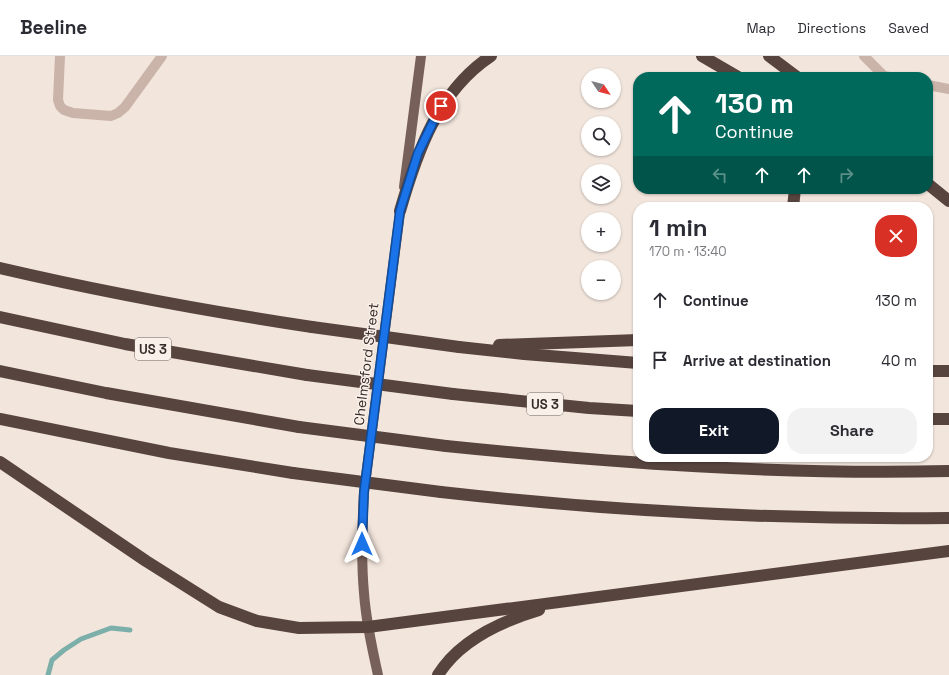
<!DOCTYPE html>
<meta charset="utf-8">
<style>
body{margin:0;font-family:"Space Grotesk",sans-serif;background:#f2f2f3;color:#2b2b33;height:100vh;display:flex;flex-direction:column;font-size:15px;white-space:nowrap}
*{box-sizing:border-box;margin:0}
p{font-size:13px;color:#7c7c81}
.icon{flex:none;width:22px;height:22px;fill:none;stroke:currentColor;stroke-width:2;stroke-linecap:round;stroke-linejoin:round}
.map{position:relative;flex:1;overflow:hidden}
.sheet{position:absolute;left:633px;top:146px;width:300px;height:260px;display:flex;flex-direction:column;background:#fff;border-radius:16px;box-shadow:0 1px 3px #0004}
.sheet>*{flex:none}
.top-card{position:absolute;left:633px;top:16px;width:300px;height:122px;border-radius:16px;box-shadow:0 1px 3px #0004;background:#00695c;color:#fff;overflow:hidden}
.needle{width:26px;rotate:125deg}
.controls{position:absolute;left:581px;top:12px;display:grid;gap:8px}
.controls a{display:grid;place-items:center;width:40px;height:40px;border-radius:50%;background:#fff;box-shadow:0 1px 3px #0004;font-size:20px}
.pin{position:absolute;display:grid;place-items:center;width:34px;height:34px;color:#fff;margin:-17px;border:2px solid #fff;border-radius:50%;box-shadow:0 1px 4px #0007}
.me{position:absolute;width:44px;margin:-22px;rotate:0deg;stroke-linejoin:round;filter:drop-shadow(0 0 3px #0008)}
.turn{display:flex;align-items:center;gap:14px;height:84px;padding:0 16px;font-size:18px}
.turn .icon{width:52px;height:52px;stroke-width:2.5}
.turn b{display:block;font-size:28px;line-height:34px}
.lanes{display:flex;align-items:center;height:38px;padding:0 16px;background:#0003;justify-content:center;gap:20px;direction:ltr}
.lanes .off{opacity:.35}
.round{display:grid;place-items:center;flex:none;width:42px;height:42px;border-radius:16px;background:#f2f2f3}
.head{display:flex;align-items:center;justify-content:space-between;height:68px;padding:0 16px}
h1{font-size:24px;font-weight:600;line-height:30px}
.primary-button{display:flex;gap:8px;margin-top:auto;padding:8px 16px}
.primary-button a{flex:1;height:46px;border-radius:16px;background:#111827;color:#fff;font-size:16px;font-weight:600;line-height:46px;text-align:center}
.primary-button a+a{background:#f2f2f3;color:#2b2b33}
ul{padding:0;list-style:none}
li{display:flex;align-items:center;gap:12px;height:60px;padding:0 16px}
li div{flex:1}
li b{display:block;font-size:15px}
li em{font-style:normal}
header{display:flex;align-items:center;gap:24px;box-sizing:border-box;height:56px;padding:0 20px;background:#fff;border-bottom:1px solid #e1e1e2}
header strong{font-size:19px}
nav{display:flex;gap:22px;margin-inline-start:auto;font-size:14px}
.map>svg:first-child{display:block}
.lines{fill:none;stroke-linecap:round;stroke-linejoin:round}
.stream{stroke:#7caeaa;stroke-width:5}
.minor{stroke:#cab3a8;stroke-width:10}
.major{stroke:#78605a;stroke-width:10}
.highway{stroke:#57443f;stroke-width:12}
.highway-bridge{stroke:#57443f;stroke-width:12}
.route-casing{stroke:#114b97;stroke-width:10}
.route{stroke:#1a73e8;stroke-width:7}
.labels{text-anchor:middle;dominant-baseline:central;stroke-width:3;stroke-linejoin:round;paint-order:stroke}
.shield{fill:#f9f0e9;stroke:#716662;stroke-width:1}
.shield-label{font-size:13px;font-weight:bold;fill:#372b28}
.street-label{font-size:14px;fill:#372b28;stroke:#f9f0e9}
</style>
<header>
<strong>Beeline</strong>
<nav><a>Map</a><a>Directions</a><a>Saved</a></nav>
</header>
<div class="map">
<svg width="949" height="619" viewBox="0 0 949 619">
<rect width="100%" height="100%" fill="#f2e5dc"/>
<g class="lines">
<!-- stream -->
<path class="stream" d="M48,619L52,604L64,594L81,583L111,572L130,574"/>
<!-- minor -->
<g class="minor">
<path d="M60,0L58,44L60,50L64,54L73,57L111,60L118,57L125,51L162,0"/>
<path d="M864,0L884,20L889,21"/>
<path d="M928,29L949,33"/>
</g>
<!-- major -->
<g class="major">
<path d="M404,131L421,0"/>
<path d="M378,619C372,592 366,565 364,537C361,504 362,470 364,436L401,149"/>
</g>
<!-- highway -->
<g class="highway">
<path d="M702,0L738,21"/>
<path d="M769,0L797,21"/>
<path d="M928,128L949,145"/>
<path d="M793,151L795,133"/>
<path d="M400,155C417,96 438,35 491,0"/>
<path d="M0,212C103,236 207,255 312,271"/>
<path d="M0,261L125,288L307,319"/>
<path d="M499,289L638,284"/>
<path d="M459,291L524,298L638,307"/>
<path d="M0,315L106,337L299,371"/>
<path d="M928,315H949"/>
<path d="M453,338L589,352L638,355"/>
<path d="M0,363L169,397L293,417"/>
<path d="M928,363H949"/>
<path d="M446,390C613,407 781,419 949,415"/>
<path d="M0,406L146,505L219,551L257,565L299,572L368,571L949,495"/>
<path d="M441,436C609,455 779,464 949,462"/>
<path d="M438,619C459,585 502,565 539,554"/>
</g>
<!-- highway-bridge -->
<g class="highway-bridge">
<path d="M312,271L459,291"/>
<path d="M307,319L453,338"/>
<path d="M299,371L446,390"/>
<path d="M293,417L441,436"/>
</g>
</g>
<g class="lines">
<!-- route casing -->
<g class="route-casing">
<path id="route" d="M362,488L364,436L400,155L418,97L441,50"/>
</g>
<!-- route -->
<use href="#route" class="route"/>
</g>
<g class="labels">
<!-- shield labels -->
<g class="shield">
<rect x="135" y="282" width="36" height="22" rx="3"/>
<rect x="527" y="337" width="36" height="22" rx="3"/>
</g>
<g class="shield-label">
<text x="153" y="293">US 3</text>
<text x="545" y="348">US 3</text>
</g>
<!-- street labels -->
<g class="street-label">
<text transform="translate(366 308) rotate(-83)">Chelmsford Street</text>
</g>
</g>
</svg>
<div class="controls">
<a><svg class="needle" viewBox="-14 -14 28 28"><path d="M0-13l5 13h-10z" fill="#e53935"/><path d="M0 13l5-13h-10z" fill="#7c7c81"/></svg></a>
<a><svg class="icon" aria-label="search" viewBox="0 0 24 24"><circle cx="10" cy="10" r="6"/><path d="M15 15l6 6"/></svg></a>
<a><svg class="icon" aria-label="layers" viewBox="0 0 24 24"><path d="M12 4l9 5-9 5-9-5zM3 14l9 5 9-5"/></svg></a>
<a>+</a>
<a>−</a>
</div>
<div class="pin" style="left:441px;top:50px;background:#d93025"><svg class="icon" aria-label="arrive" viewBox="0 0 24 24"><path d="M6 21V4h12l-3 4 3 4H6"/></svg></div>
<svg class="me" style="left:362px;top:488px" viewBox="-20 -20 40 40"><path d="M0-17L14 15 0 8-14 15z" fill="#1a73e8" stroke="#fff" stroke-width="4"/></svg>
<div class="top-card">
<div class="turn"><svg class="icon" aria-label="ahead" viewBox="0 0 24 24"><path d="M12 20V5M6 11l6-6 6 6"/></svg><div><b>130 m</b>Continue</div></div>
<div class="lanes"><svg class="icon off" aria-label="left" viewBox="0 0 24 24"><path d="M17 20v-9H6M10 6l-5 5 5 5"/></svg><svg class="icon" aria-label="ahead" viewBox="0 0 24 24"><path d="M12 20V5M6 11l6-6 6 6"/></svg><svg class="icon" aria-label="ahead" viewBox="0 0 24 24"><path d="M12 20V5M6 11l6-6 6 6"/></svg><svg class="icon off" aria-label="right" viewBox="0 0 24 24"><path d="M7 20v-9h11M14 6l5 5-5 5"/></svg></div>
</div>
<section class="sheet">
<div class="head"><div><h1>1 min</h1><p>170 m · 13:40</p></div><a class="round" style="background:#d93025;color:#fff"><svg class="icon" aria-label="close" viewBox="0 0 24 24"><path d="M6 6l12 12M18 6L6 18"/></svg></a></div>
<ul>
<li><svg class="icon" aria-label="ahead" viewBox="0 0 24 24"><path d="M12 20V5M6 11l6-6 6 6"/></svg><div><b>Continue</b></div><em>130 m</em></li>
<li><svg class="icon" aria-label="arrive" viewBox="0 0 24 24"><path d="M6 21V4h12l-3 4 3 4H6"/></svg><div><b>Arrive at destination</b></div><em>40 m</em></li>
</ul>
<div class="primary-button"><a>Exit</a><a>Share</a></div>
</section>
</div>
